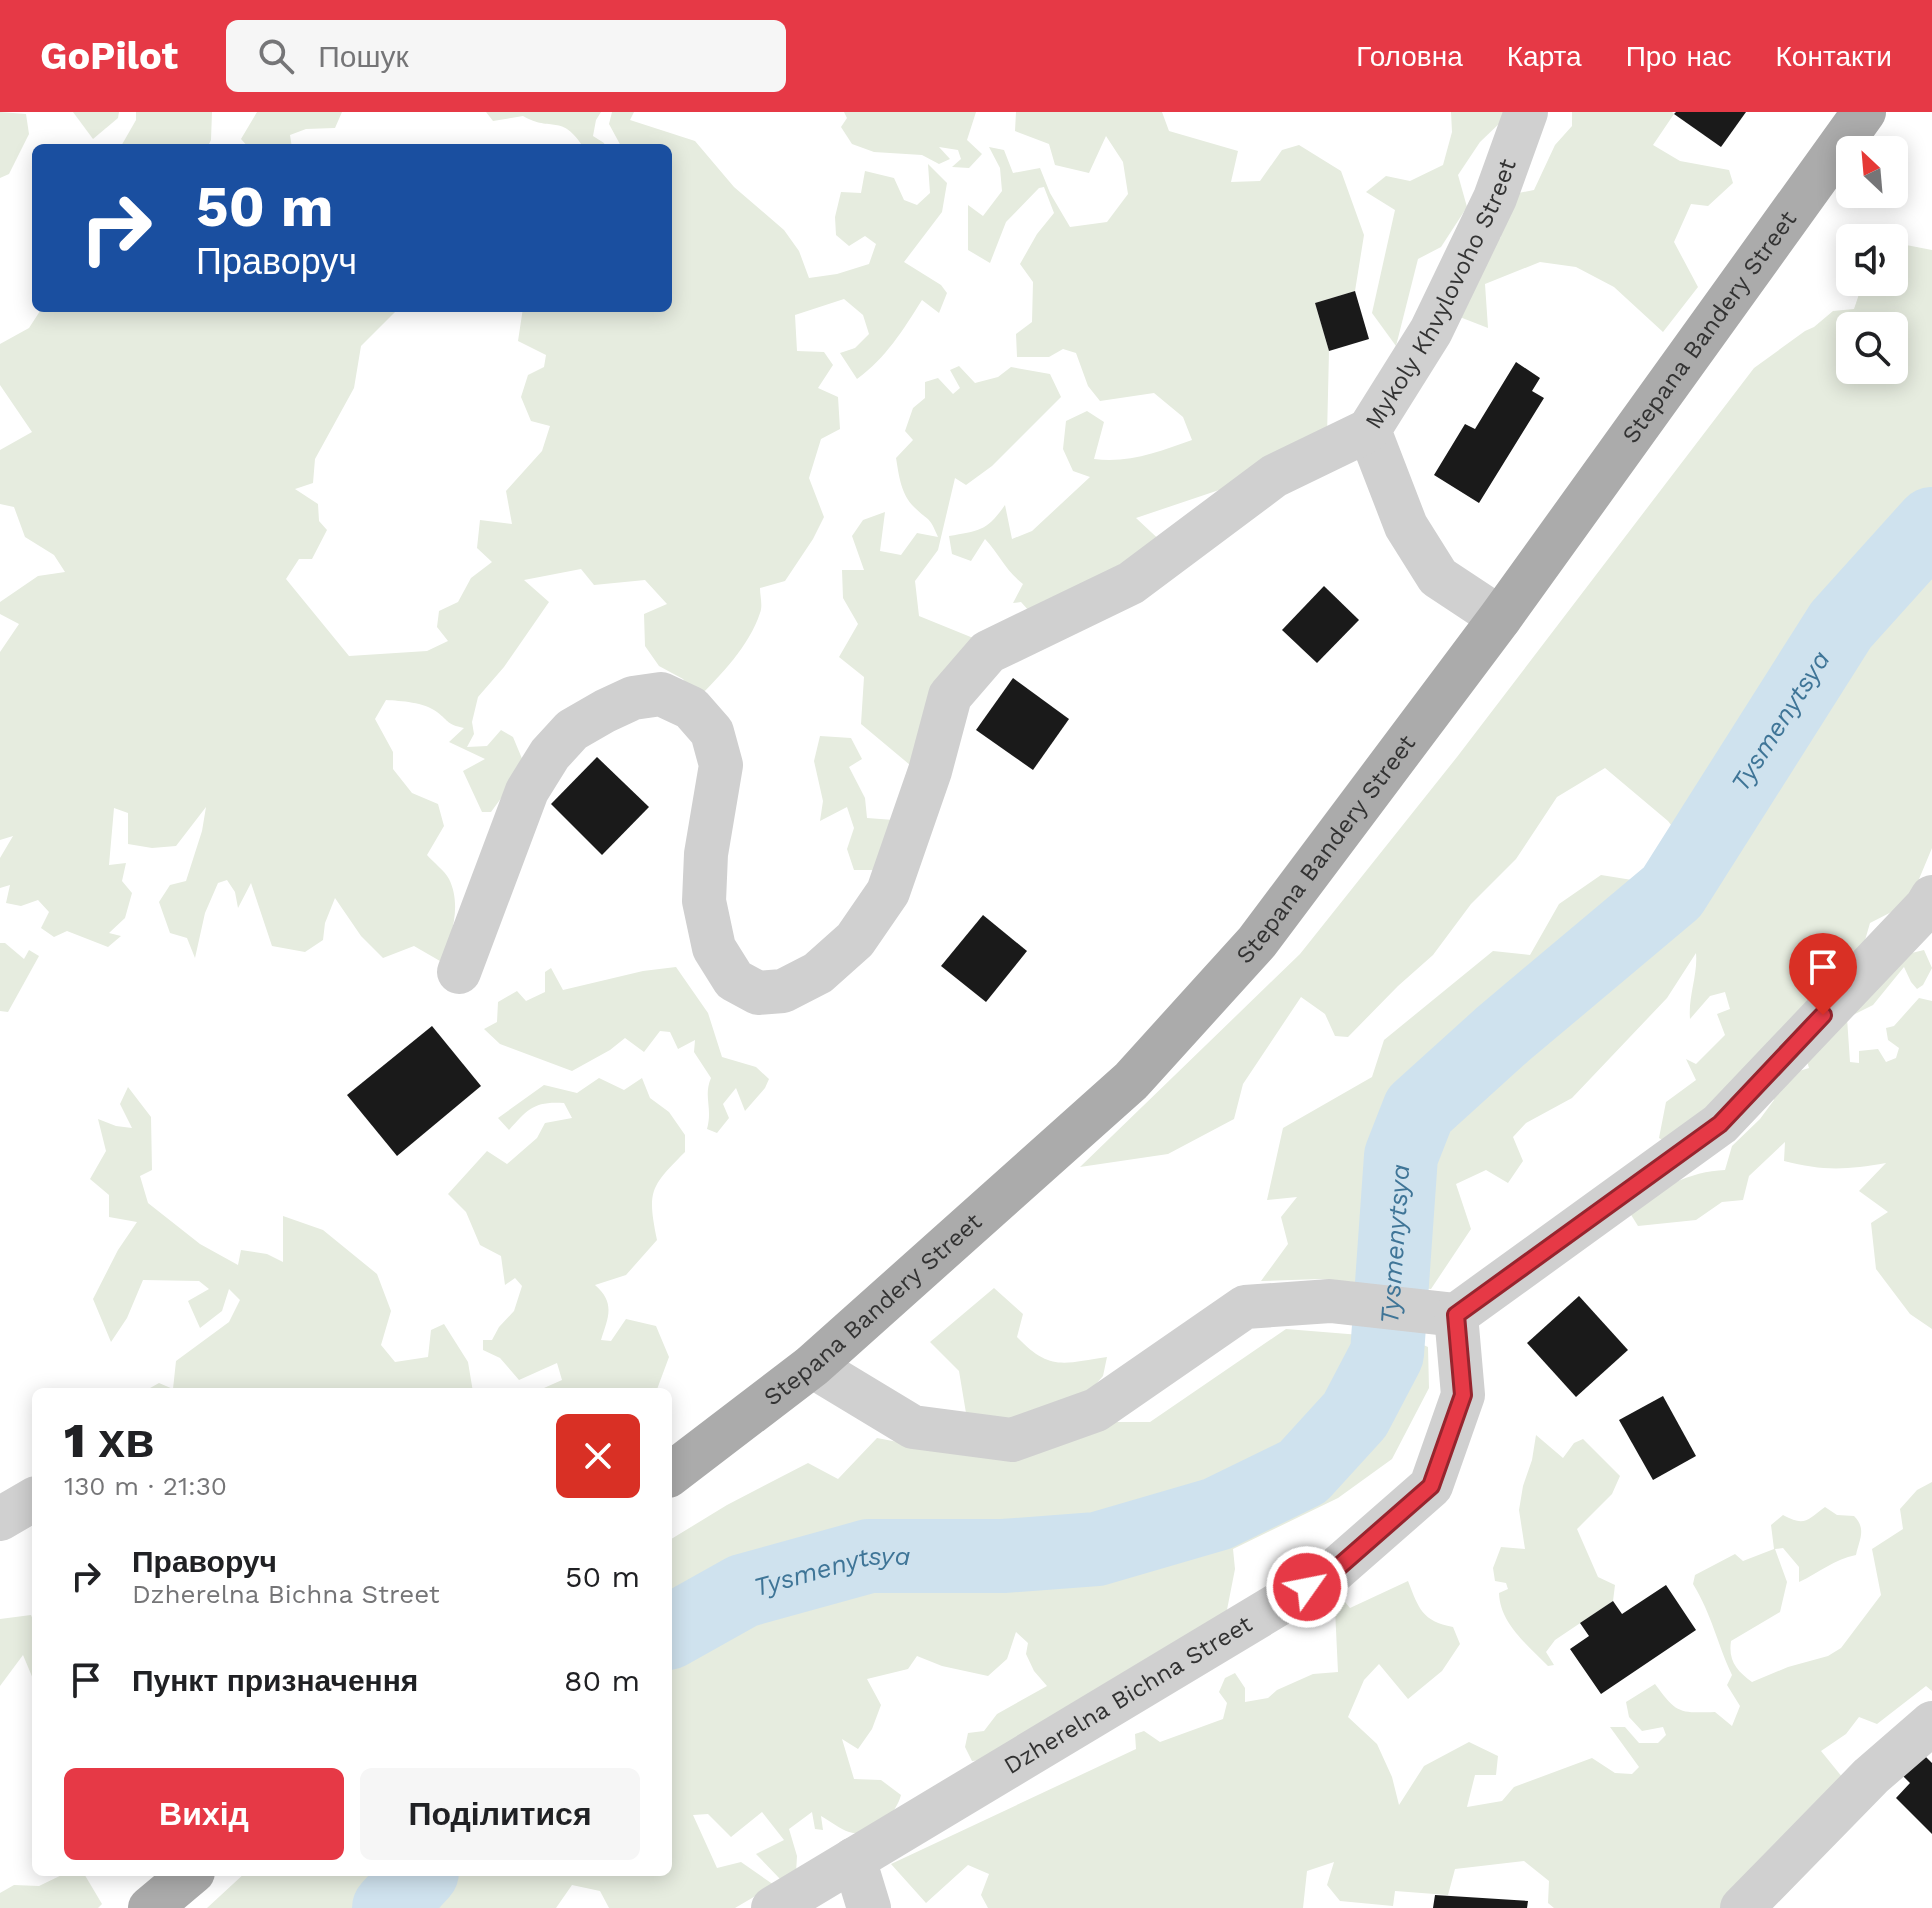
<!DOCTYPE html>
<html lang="uk">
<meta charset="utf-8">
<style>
body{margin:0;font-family:"Work Sans",sans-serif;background:#f6f6f6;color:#202124;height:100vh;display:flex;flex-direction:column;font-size:30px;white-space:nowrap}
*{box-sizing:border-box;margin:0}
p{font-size:26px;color:#757577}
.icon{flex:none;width:44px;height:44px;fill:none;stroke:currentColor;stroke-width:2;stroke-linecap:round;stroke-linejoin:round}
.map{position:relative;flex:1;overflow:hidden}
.details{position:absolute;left:32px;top:1276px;width:640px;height:488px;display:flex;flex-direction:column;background:#fff;border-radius:12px;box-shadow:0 4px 20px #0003}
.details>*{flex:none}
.hud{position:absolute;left:32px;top:32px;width:640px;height:168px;border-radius:12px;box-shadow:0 4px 20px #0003;background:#1a4fa0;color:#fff;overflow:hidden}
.needle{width:52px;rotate:334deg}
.tools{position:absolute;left:1836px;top:24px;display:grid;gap:16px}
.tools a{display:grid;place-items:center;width:72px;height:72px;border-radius:12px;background:#fff;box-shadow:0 4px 20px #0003;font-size:40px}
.pin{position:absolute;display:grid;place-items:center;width:68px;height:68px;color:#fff;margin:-82px -34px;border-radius:50% 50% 50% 0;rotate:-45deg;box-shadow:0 0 8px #0007}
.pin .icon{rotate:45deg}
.me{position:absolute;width:88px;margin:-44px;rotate:57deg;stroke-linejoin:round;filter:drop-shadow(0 0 6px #0008)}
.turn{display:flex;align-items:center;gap:28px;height:168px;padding:0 32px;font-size:36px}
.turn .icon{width:104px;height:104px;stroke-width:2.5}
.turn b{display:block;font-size:56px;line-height:68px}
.round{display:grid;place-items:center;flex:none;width:84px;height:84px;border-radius:12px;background:#f6f6f6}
.overview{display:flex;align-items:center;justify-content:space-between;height:136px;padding:0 32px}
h1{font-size:48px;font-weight:800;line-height:60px}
.primary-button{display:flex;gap:16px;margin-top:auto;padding:16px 32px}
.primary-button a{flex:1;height:92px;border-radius:12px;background:#e63946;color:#fff;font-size:32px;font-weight:800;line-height:92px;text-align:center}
.primary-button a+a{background:#f6f6f6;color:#202124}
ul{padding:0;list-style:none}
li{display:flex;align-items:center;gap:24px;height:104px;padding:0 32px}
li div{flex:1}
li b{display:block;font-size:30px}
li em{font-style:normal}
header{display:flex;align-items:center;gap:48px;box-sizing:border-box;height:112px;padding:0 40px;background:#e63946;color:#fff}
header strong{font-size:38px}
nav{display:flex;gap:44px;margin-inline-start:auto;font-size:28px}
.search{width:560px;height:72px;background:#f6f6f6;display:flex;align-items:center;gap:20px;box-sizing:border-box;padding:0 28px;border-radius:12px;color:#757577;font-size:30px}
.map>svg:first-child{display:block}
.green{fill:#e6ecdf;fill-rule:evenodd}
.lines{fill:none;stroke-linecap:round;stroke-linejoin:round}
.river{stroke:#cfe2ee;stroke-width:74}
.building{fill:#1a1a1a}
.minor{stroke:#d0d0d0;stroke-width:44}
.major{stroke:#ababab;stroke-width:44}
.route-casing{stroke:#96252e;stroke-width:20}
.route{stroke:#e63946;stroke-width:14}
.labels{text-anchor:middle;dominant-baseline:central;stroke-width:8;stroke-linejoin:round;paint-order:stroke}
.street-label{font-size:24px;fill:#333;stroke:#fff}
.water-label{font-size:26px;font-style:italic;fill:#3f7597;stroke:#fff}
</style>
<header>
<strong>GoPilot</strong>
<div class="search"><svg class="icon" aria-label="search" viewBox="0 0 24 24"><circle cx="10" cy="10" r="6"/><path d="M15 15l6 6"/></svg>Пошук</div>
<nav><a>Головна</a><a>Карта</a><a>Про нас</a><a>Контакти</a></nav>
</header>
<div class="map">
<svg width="1932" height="1796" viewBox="0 0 1932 1796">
<rect width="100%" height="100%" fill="#fff"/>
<!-- green -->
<g class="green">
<path d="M0,0L26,2L29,22L9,62L0,66Z"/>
<path d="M73,0H119L118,6L93,27Z"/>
<path d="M136,0H212L211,28L207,36H120L136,8Z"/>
<path d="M257,0H342L335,16L306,17L290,23L292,36H249L241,27Z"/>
<path d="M486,0H601L596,8L593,24L604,31L606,36H584C561,0 552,21 523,4L493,9Z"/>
<path d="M612,0H634L630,8L695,29L734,75L784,118L799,139L809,166L837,162L869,152L876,132L865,124L849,134L836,123L835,105L841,80L861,81L865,59L894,66L904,88L917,93L930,81L928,52L947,71L942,100L904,150L941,173L947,181L939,201L922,188C903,218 886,246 857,267L840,241L855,236L869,222L863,203L844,187L795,203L797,239L824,240L833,253L818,276L838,285L840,317L821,327L809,366L824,405L813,427L785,469L760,476C760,484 763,494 760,501C749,534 721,563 697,587L683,567L659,554L645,534L644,502L667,492L645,468L594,473L581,457L524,468L549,490L504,555L478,585L472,610L474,622L467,635L487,634L501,618L513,625L523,649L510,674L491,700H482L463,659L485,647L449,630L464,616C446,612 450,610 437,600C424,590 401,589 386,588L375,607L393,640V657L412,681L438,692L444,714L427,743C433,750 445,759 449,767C462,793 452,826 440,849L414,834L383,846L361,824L335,786L325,811L323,828L305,840L272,834L251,771L238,796L235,780L227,768L218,771L205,801L195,846L187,826L170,821L159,790L170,773L186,769L202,719L206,695L176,734L152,736L128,732V701L114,696L109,753L126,751L122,769L132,781L125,806L109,821L121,824L108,835L67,819L54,825L41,816L49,800L38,788L21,794L6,791L10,773L0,776V746L13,724L0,728V540L19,512L0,502V490L38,464L65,460L54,443L25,425L14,395L0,392V338L32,320L0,273V232L29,216L42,196H399L361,234L354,276L315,347L313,371L295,377L318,392L319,409L327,418L312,447H299L286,467L349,544L427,539L448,529L437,515L439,499L458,490L471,466L492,450L477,436L480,408L512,412L506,379L542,339L550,314L531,309L521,285L528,263L544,255L546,243L518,229L523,196H668V36H622L609,12Z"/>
<path d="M844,0H976L967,28L982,42L969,56L952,55L961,47L958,38L939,35L950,47L939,52L922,43L874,40L852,32L841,15L847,6Z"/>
<path d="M1016,0H1162L1169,19L1238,39L1231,70L1260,69L1282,38L1299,33L1341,59L1364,123L1355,179L1315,191L1329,239L1327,324L1225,376L1136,406L1166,434L1038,509L1021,490L1013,491L1023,472C1006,459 999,442 985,427L971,449L952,442L949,424C979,419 987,419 1005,393L1012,427L1032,419L1090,365L1073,359L1063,337L1066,309L1087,299L1104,310L1094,347C1128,352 1161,339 1192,328L1183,305L1154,281L1100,289L1088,274L1076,241L1063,237L1049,245H1017L1016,222L1032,210L1033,170L1020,152L1037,122L1054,101L1044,75L1039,76L1006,110L990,151L968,138V93L983,104L1002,79L1000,56L989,35L1004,38L1013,61L1040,56L1050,81L1070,115L1107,110L1128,82L1123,50L1106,24L1089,61L1055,53L1049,32L1015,19Z"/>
<path d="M1451,0H1505L1504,7L1480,30L1458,63L1467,95L1441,135L1418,147L1396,234L1372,201L1395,98L1366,80L1386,64L1410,69L1443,53L1452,20Z"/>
<path d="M1572,0H1672L1674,2L1653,33L1680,49L1729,58L1733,71L1708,94L1691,92L1674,130L1698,175L1663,220L1614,175L1576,155L1540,150L1485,172L1488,216L1452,202L1471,153L1501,125L1496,103L1508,83L1534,78L1555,33L1572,14Z"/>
<path d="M1901,132L1932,138V736L1909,791L1870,811L1857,856L1674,1035L1659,1026L1666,990L1696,968L1686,947L1696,952L1725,923L1717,902L1730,897L1725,880L1710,884L1690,907C1688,884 1698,863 1696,841L1667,886L1572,986L1526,1011L1513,1025L1523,1049L1508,1071L1486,1058L1456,1072L1471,1117L1431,1177L1320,1167L1261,1169L1288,1132L1281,1105L1297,1085L1267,1088L1283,1016L1372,965L1384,928L1493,839L1530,843L1559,792L1601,763L1657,772L1687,734L1668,709L1605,656L1557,685L1516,747L1471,792L1433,843L1398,874L1348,925L1335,924L1325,902L1301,885L1243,972L1234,1007L1168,1042L1080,1055L1300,842L1457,645L1754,256L1805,219L1814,215L1833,199L1854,197L1863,170H1894V142ZM1850,214H1894V258H1850Z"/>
<path d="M959,254L975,271L998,265L1011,255L1050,262L1061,285L992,354L966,373L955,366L938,438L915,469L919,504L983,530L916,658L861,612L864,565L839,545L858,512L843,486L842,458H864L852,424L863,408L885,400L880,439L901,443L917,421L938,425C929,403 929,410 914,395C901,382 899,364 896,346L913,328L905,319L913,296L925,286V270L938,266L953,282L960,276L950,258Z"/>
<path d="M820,624L851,626L862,647L849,655L865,686L867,706L894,708L875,758H854L847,737L854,716L847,695L820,709L823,689L814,649Z"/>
<path d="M0,831H5L24,847L29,838L39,844L8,900L0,899Z"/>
<path d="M1924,838L1932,856L1923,873L1917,877L1911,870L1904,855L1873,893L1847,906L1850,950L1859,951V939L1878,937L1886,950L1896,946L1899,936L1888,928L1886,916L1894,914L1919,886L1932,889V1217L1910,1202L1876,1157L1871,1111L1888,1100L1859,1079L1886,1051C1847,1058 1822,1059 1784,1049L1785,1030L1749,1064L1743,1088L1722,1090L1696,1108L1638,1114L1628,1098C1656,1078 1690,1059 1725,1058L1732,1034L1760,1007L1774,988L1769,976L1776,966L1809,956L1802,932L1879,849Z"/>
<path d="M676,855L708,901L722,945L756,955L769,967L765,976L745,999L736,976L723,992L729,1006L717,1021L707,1017C713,995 703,985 711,966L694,940L695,928L678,937L670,920L660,919L644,940L625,926L610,938L572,959L500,932L484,917L497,910L498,890L517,879L526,889L545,880V860L551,856L563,878L643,859Z"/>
<path d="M599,966L624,978L642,966L650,986L669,1000L685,1023V1040C650,1075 647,1079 657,1128L626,1163L595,1173C616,1191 608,1206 601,1228L611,1229L626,1207L656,1214L669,1245L656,1280H535L562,1268L557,1251L519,1268L500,1246L483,1238V1228H492L499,1215L514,1199L522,1174L515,1166L505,1173L501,1144L480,1133L466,1100L448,1082L487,1039L507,1052L537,1026L545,1011L572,1006L564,991C534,989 528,997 509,1018L498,1006L544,973L577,981Z"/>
<path d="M128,975L151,1005L152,1058L140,1064L148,1091L200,1132L238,1153L241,1138L267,1142L283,1150V1104L323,1118L377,1162L391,1199L381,1233L395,1250L428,1245L431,1218L444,1212L468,1250L473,1280H143L159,1271L173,1277L176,1249L229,1210L240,1188L229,1177L222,1199L200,1216L188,1189L209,1177L199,1169L143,1168L127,1206L111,1230L93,1187L118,1138L137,1110L109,1105V1083L90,1067L106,1039L98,1007L116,1014L132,1016L120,992Z"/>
<path d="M994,1176L1023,1202L1017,1225C1050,1260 1064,1251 1107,1245L1103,1264L1090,1279L1099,1310H1150L1286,1217L1410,1227L1428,1235L1429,1276L1392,1347L1338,1386L1233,1437L1235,1457L1225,1508L982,1648L972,1649L965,1635L968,1621L984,1619L997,1602L1047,1574L1034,1559L1026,1542L1028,1531L1016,1520L1007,1547L988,1564L942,1554L917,1544L908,1557L867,1567L881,1593L872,1617L858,1637L842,1627L854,1667L881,1668L901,1683C896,1703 871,1727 849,1720C840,1717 830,1709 821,1704L823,1718L815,1717L812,1700L789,1717L797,1744L796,1761L781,1768L756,1742L784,1728L762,1700L731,1725L708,1702L693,1703L717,1756L741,1750L774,1773L735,1796H609L600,1779L572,1773L556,1796H207L246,1760H668V1429L727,1393L808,1351L838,1367L877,1326L955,1341L966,1301L959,1259L930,1230Z"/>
<path d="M1536,1323L1563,1346L1574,1331L1583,1327L1620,1364L1612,1382L1577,1417L1598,1465L1615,1473L1613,1489L1555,1528L1546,1540L1554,1553L1548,1554C1528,1533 1500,1512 1499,1481L1508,1477L1506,1471L1495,1469L1493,1456L1501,1435L1525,1437L1519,1398L1523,1374L1532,1348Z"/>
<path d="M1932,1370V1579L1926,1574L1877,1612L1859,1605L1846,1622L1821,1639L1847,1671L1732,1796H1554L1548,1791L1549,1769L1524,1749L1455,1757L1448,1783L1395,1779L1393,1794L1340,1789L1327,1773L1334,1750L1307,1759L1303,1796H988L981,1783L989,1762L968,1753L926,1791L891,1752L1136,1637L1135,1622L1144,1619L1160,1630L1223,1607L1227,1591L1219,1580L1225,1566L1235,1561L1245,1576V1590L1268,1586L1277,1578L1313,1562L1338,1560L1335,1497L1345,1490L1350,1496L1408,1469C1419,1497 1422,1509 1453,1515L1460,1532L1442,1559L1408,1587L1379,1552L1364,1568L1348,1605L1377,1632L1392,1665L1399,1693L1424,1654L1469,1630L1498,1644L1496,1663H1475L1467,1695L1502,1689L1514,1675L1592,1646L1615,1661L1632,1662L1639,1655L1610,1615H1625L1639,1631H1658L1666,1623L1663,1615L1642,1619L1629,1605L1626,1590L1655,1572C1677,1602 1679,1601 1715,1600L1732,1614L1740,1594L1727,1573L1732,1563C1717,1531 1712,1503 1693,1472L1695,1463L1735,1442L1743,1449L1774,1437L1771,1413L1783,1403C1805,1415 1807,1408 1825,1395L1837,1403L1854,1404C1867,1417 1859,1428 1856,1443C1834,1447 1819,1461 1799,1470V1455L1783,1436L1775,1437L1787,1470L1780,1500L1731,1529C1728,1549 1737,1559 1752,1570L1788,1555L1828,1544L1841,1536L1881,1483L1872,1437L1903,1417L1900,1397L1917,1378Z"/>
<path d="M31,1503C36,1515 40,1531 33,1542L36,1544V1574L23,1543L0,1574V1507Z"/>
<path d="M68,1760H83L102,1792L98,1796H0V1781L14,1773L39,1774Z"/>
</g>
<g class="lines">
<!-- river -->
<g class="river">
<path id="s1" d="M668,1521L743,1479L869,1444H1003L1097,1437L1217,1402L1303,1360L1355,1303L1387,1242L1401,1044L1419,998L1503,922L1672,780L1841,513L1932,412"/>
<path d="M389,1796L422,1760"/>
</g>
</g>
<!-- building -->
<g class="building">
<path d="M1676,0H1746L1721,35L1674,2Z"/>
<path d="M1355,179L1369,227L1329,239L1315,191Z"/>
<path d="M1516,250L1540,266L1532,279L1544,286L1479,391L1434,363L1465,312L1475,317Z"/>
<path d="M1324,474L1359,508L1317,551L1282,518Z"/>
<path d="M1013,566L1069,607L1033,658L976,618Z"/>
<path d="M597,645L649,695L602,743L551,692Z"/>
<path d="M983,803L1027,839L986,890L941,854Z"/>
<path d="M432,914L481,974L397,1044L347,983Z"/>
<path d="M1579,1184L1628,1238L1576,1285L1527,1231Z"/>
<path d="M1663,1284L1696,1344L1653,1368L1619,1308Z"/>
<path d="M1666,1473L1696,1518L1601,1582L1570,1537L1589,1524L1580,1511L1613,1489L1622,1502Z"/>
<path d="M1923,1642L1932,1651V1722L1896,1686L1910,1671L1902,1663Z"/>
<path d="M1435,1783L1528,1789L1527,1796H1433Z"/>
</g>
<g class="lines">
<!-- minor -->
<g class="minor">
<path id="s2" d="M1500,506L1438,465L1406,414L1369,318L1431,219L1495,86L1526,0"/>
<path d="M459,860L527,679L550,642L572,618L605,599L633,586L661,582L691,596L712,620L721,653L706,742L704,789L714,836L734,868L758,881L783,879L818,861L855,828L888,780L930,659L950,584L988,540L1131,471L1274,364L1369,318"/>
<path d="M1456,1203L1720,1012L1926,795L1932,785"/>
<path d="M812,1254L913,1315L1012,1328L1096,1298L1245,1195L1330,1189L1456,1203"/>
<path d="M0,1407L36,1386"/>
<path d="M854,1747L869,1796"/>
<path id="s3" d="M773,1796L1334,1459L1431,1374L1463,1283L1456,1203"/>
<path d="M1742,1796L1871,1664L1932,1611"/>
</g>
<!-- major -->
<g class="major">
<path id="s4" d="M668,1364L812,1254L1131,969L1257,830L1500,506L1864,0"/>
<path d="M150,1796L193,1760"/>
</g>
</g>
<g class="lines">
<!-- route casing -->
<g class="route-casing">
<path id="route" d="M1307,1475L1334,1459L1431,1374L1463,1283L1456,1203L1720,1012L1823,903"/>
</g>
<!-- route -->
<use href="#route" class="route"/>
</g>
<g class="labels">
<!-- street labels -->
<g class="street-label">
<text stroke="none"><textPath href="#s2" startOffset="392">Mykoly Khvylovoho Street</textPath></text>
<text stroke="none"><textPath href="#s4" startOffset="1560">Stepana Bandery Street</textPath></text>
<text stroke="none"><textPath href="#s4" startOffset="912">Stepana Bandery Street</textPath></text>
<text stroke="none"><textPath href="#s4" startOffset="264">Stepana Bandery Street</textPath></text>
<text stroke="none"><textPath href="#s3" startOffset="414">Dzherelna Bichna Street</textPath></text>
</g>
<!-- water labels -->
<g class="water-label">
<text stroke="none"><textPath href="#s1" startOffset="1596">Tysmenytsya</textPath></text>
<text stroke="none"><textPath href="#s1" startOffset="922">Tysmenytsya</textPath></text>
<text stroke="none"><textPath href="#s1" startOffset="178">Tysmenytsya</textPath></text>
</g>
</g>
</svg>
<div class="tools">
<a><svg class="needle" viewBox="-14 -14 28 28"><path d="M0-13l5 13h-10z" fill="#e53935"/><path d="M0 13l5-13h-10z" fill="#757577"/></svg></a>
<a><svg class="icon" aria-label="sound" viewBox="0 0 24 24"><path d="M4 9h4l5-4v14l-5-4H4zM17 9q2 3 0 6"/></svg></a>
<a><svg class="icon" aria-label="search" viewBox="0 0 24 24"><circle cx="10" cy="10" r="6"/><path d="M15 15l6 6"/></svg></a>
</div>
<div class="pin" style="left:1823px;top:903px;background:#d93025"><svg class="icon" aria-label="arrive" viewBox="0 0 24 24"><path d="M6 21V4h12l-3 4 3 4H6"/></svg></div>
<svg class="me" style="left:1307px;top:1475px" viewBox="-20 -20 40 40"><circle r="17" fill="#e63946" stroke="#fff" stroke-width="3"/><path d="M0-11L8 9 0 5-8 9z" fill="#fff"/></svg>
<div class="hud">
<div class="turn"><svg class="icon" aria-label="right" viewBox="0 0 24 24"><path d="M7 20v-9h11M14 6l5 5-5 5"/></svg><div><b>50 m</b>Праворуч</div></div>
</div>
<section class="details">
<div class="overview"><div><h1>1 хв</h1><p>130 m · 21:30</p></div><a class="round" style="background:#d93025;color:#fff"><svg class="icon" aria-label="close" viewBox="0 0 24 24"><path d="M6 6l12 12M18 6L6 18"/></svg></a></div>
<ul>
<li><svg class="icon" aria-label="right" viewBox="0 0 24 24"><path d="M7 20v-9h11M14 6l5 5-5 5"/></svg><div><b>Праворуч</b><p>Dzherelna Bichna Street</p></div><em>50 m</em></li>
<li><svg class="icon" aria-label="arrive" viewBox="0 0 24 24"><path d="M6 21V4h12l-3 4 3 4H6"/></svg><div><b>Пункт призначення</b></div><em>80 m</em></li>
</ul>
<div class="primary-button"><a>Вихід</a><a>Поділитися</a></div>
</section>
</div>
